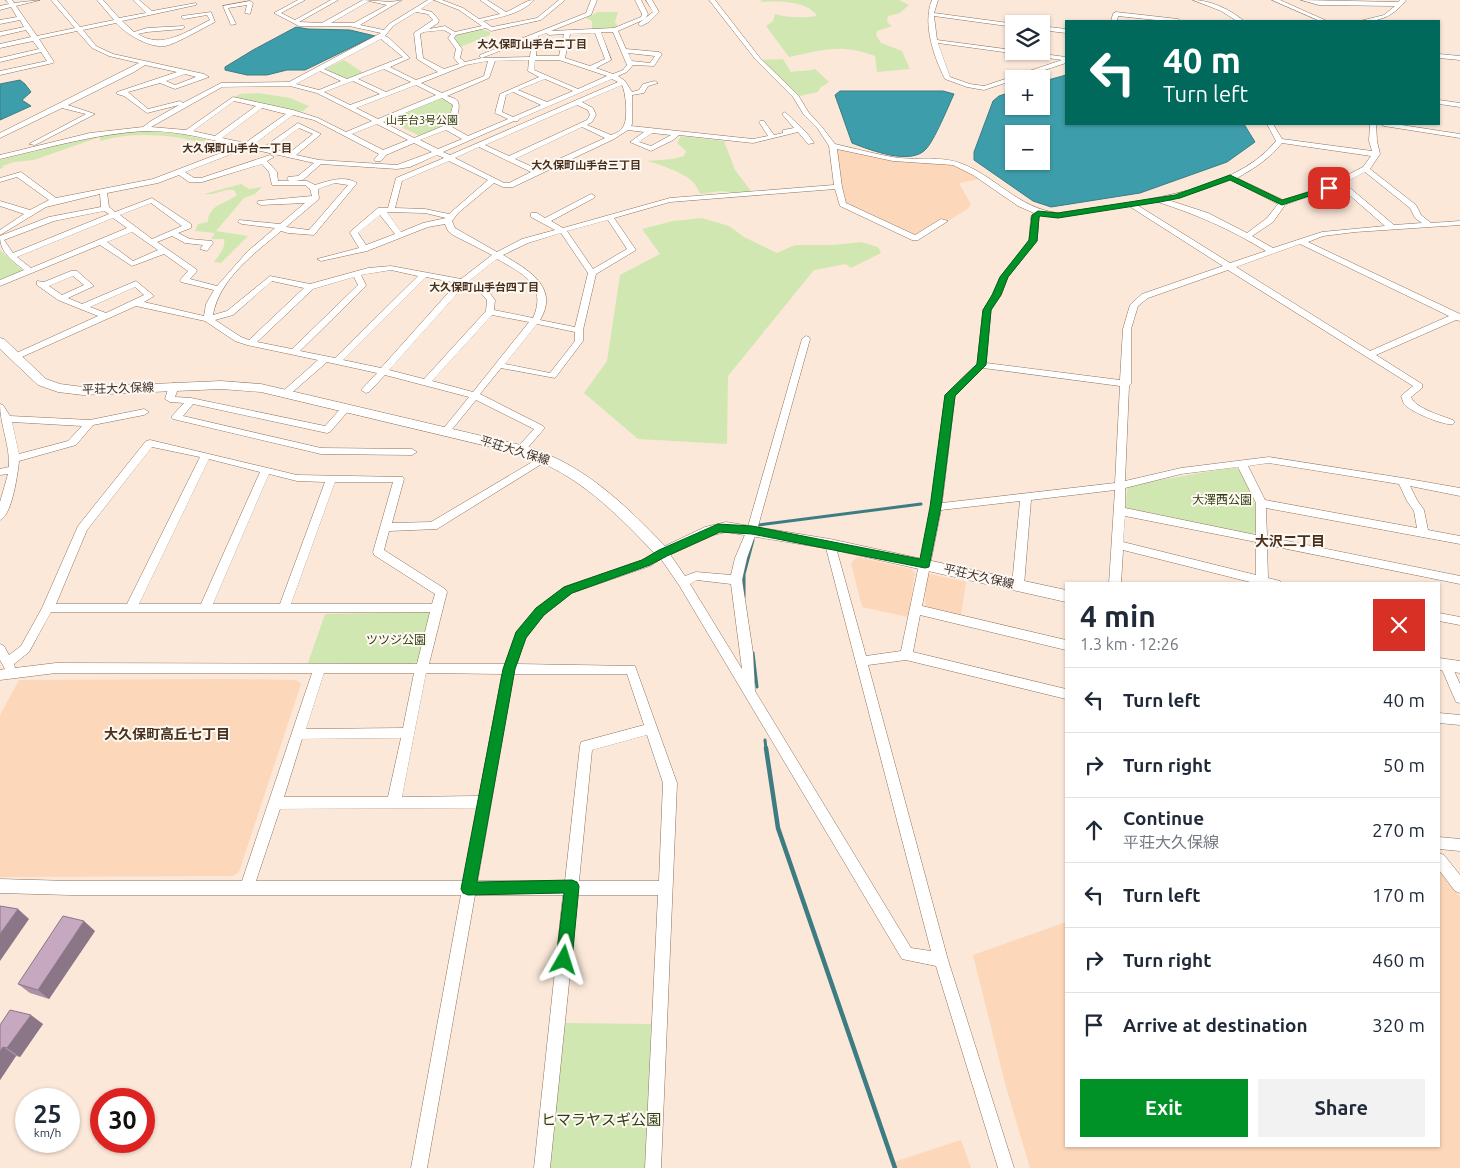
<!DOCTYPE html>
<meta charset="utf-8">
<style>
body{margin:0;font-family:Ubuntu,"Noto Sans JP",sans-serif;background:#f2f2f3;color:#1f2937;height:100vh;display:flex;flex-direction:column;font-size:19px;white-space:nowrap}
*{box-sizing:border-box;margin:0}
p{font-size:16px;color:#747a83}
.icon{flex:none;width:28px;height:28px;fill:none;stroke:currentColor;stroke-width:2;stroke-linecap:round;stroke-linejoin:round}
.map{position:relative;flex:1;overflow:hidden}
.sheet{position:absolute;left:1065px;top:582px;width:375px;height:565px;display:flex;flex-direction:column;background:#fff;border-radius:0px;box-shadow:0 1px 4px #0004}
.sheet>*{flex:none}
.guide{position:absolute;left:1065px;top:20px;width:375px;height:105px;border-radius:0px;box-shadow:0 1px 4px #0004;background:#00695c;color:#fff;overflow:hidden}
.buttons{position:absolute;left:1005px;top:15px;display:grid;gap:10px}
.buttons a{display:grid;place-items:center;width:45px;height:45px;border-radius:0px;background:#fff;box-shadow:0 1px 4px #0004;font-size:25px}
.speed{position:absolute;left:15px;top:1088px;display:flex;gap:10px;font-size:25px;font-weight:700;text-align:center}
.speed>*{display:grid;place-content:center;width:65px;height:65px;border-radius:50%;background:#fff;box-shadow:0 1px 4px #0004;line-height:1}
.speed small{font-size:12px;font-weight:400}
.speed .limit{border:8px solid #d22;background:#fff;color:#111}
.pin{position:absolute;display:grid;place-items:center;width:42px;height:42px;color:#fff;margin:-21px;border-radius:10px;box-shadow:0 2px 8px #0006}
.me{position:absolute;width:55px;margin:-28px;rotate:6deg;stroke-linejoin:round;filter:drop-shadow(0 0 4px #0008)}
.turn{display:flex;align-items:center;gap:18px;height:105px;padding:0 15px;font-size:22px}
.turn .icon{width:65px;height:65px;stroke-width:2.5}
.turn b{display:block;font-size:35px;line-height:42px}
.round{display:grid;place-items:center;flex:none;width:52px;height:52px;border-radius:0px;background:#f2f2f3}
.head{display:flex;align-items:center;justify-content:space-between;height:85px;padding:0 15px}
h1{font-size:30px;font-weight:700;line-height:38px}
.primary-button{display:flex;gap:10px;margin-top:auto;padding:10px 15px}
.primary-button a{flex:1;height:58px;border-radius:0px;background:#009227;color:#fff;font-size:20px;font-weight:700;line-height:58px;text-align:center}
.primary-button a+a{background:#f2f2f3;color:#1f2937}
ul{padding:0;list-style:none}
li{display:flex;align-items:center;gap:15px;height:65px;padding:0 15px;border-top:1px solid #e0e1e3}
li div{flex:1}
li b{display:block;font-size:19px}
li em{font-style:normal}
.map>svg:first-child{display:block}
.built{fill:#fdd7b9}
.green{fill:#d1e7b1}
.water{fill:#3e9dab;stroke:#3d7c83;fill-rule:evenodd}
.lines{fill:none;stroke-linecap:round;stroke-linejoin:round}
.stream-far1{stroke:#3d7c83;stroke-width:3}
.stream{stroke:#3d7c83;stroke-width:4.5}
.minor-casing{stroke:#8f735d;stroke-width:1}
.major-casing{stroke:#8f735d;stroke-width:1}
.minor{fill:#fff;fill-rule:evenodd}
.major{fill:#fff;fill-rule:evenodd}
.wall{fill:#ab90a6}
.shaded-wall{fill:#8b7687}
.building{fill:#c7a8c1;stroke:#8b7687}
.route{fill:#009227;stroke:#005f19}
.labels{text-anchor:middle;dominant-baseline:central;stroke-width:4;stroke-linejoin:round;paint-order:stroke}
.far-neighbourhood-label{font-size:11px;font-weight:bold;fill:#49301c;stroke:#fef8f3}
.far-park-label{font-size:11px;fill:#2e3e0f;stroke:#fef8f3}
.street-label{font-size:12px;fill:#3c2f26;stroke:#fef8f3}
.park-label{font-size:12px;fill:#2e3e0f;stroke:#fef8f3}
.neighbourhood-label{font-size:14px;font-weight:bold;fill:#49301c;stroke:#fef8f3}
.near-park-label{font-size:15px;fill:#2e3e0f;stroke:#fef8f3}
</style>
<div class="map">
<svg width="1460" height="1168" viewBox="0 0 1460 1168">
<rect width="100%" height="100%" fill="#fbe8d9"/>
<!-- built -->
<g class="built">
<path d="M834,150H843L897,161L928,160L960,166L979,179L959,183L971,205L966,210L948,221L942,218L917,235H912L846,204L837,174Z"/>
<path d="M857,557L911,569L915,573L908,617L862,607L851,563Z"/>
<path d="M930,574L966,582L961,616L925,607L926,576Z"/>
<path d="M230,679L296,680L301,684L239,872L233,876L0,877V715L19,680Z"/>
<path d="M1439,871L1460,897V1168H1030L1006,1087L973,955L1066,922V1146H1439Z"/>
<path d="M961,1140L971,1168H897L894,1162Z"/>
</g>
<!-- green -->
<g class="green">
<path d="M762,0H899L909,5L900,13L888,16L887,22L892,26L877,31L876,35L881,43L902,51L910,69L877,72L875,56C842,43 823,50 789,57L766,26L773,21L775,14C788,18 804,18 817,16C807,0 776,1 760,2Z"/>
<path d="M598,12H618L615,22L618,27L592,32V21L586,18Z"/>
<path d="M480,29L490,32V35L460,47L454,37L457,35Z"/>
<path d="M783,59L791,72C800,70 806,72 815,69L829,82L820,88L818,92L800,96L761,60Z"/>
<path d="M344,60L364,73L346,80L325,69Z"/>
<path d="M258,93L290,98L309,106L303,111L299,112L234,97L240,94Z"/>
<path d="M443,97L453,104L446,125L420,136L387,120Z"/>
<path d="M147,131L180,134L209,140C196,144 187,138 174,137C150,134 125,134 100,141V135Z"/>
<path d="M96,136L97,138L34,160L14,162L2,166L4,167L0,169V160Z"/>
<path d="M681,136L724,141L735,170L751,191L742,194L721,191L701,194C697,190 697,185 692,181C686,174 657,163 647,161L673,159L684,156L686,151L677,143Z"/>
<path d="M241,184L249,189L262,187L255,194L244,198L216,231L248,236L221,263L214,262C219,255 226,248 224,239H211L215,233L195,231L198,224L208,222C208,205 225,204 237,195L234,190C224,188 215,196 204,194Z"/>
<path d="M702,218L729,226L744,237L777,253L795,245H833L861,242L878,247L881,253L851,268L846,264L814,270L728,376L727,444L638,439L584,393L607,361L620,275L660,254L642,229L673,221Z"/>
<path d="M0,250L22,270V272L0,280Z"/>
<path d="M1234,467L1241,471L1255,504L1256,532L1250,535L1126,508L1127,489L1132,485Z"/>
<path d="M429,612L431,616L419,660L412,666H307L325,614Z"/>
<path d="M562,1023L651,1024L647,1168H549Z"/>
</g>
<!-- water -->
<g class="water">
<path d="M296,27L308,29L350,30L375,36L305,70H287L267,75H247L225,70V67L253,50Z"/>
<path d="M1066,75V124H1244L1255,142L1227,162L1140,193L1051,207L1033,201L974,160V152L993,101L999,96L1014,91V106H1041V82ZM1014,134H1041V161H1014Z"/>
<path d="M20,80L25,84L31,92L22,100L31,106L0,120V84Z"/>
<path d="M840,91H943L954,94C948,107 934,141 926,149C911,166 870,150 852,143L835,95Z"/>
</g>
<g class="lines">
<!-- stream-far1 -->
<g class="stream-far1">
<path d="M759,525L921,504"/>
<path d="M744,597V574L753,540"/>
<path d="M753,653L757,687"/>
<path d="M765,740L766,749"/>
</g>
<!-- stream -->
<path class="stream" d="M766,748L778,828L895,1168"/>
<!-- minor casing -->
<g class="minor-casing">
<g id="minor">
<path d="M6,0H12L14,3L40,0L16,6L37,36L75,28L51,0H57L80,27L114,20L97,0H103L119,18L146,13L133,0H139L152,11L196,3V5L122,21L134,32L147,28L184,26L185,27L182,29L147,32L138,34C162,50 187,31 210,20L207,15L184,19L182,18V16L211,12L215,22C205,27 174,45 165,46C149,48 126,34 116,23L83,30L96,46L113,54L204,74L209,77L175,89L160,83L128,92L148,109L180,101L183,103L221,83L289,82L381,33L349,26H299L274,13L298,0H305L281,13L295,20L331,0H338L299,22L322,23L363,0L391,2L402,0L360,25L384,30L389,24L428,0H442L463,8L479,19L500,14L480,0H487L506,12C515,9 525,0 534,0C521,14 501,17 483,21L492,27L537,18L559,0H565L541,20L491,31L486,28L456,35L454,38L462,49L460,58L465,62L482,58L479,56L480,55L586,13L591,0H597L591,15L551,31L614,28L641,17L642,14L635,0H641L648,14L645,19L618,31L626,49L659,52L662,54L654,66L633,65L627,72L618,76L625,81L632,92L639,90L643,84L655,81L658,83L648,86L644,93L632,95V124L631,126L753,139L768,136L759,122L760,121H764L774,135L783,133V130L794,128L782,114L785,112L807,133L814,143L808,144L798,132L753,143L679,135L673,140L651,151L630,142L644,132L628,130L614,139L513,187H503L494,183L458,213L452,221L455,228L497,252L522,239L555,230L531,217V213H537L545,218L591,194L595,196L594,198L551,221L563,228L670,198L834,185L829,146L818,129L804,115L793,97L756,60L709,0H715L760,58L798,95L809,113L822,127L835,144C857,149 878,155 899,158C920,160 940,156 960,163C996,176 1017,208 1058,213C1125,202 1232,196 1276,141L1267,124H1273L1282,139L1372,151L1369,141L1370,124H1376L1377,141L1380,154L1370,169L1416,205L1421,215L1431,223L1460,221V225L1355,232L1323,236L1308,242L1460,314V321L1456,320L1376,355L1422,384V388L1411,397C1415,408 1442,416 1453,420L1455,422L1453,424C1444,426 1411,412 1404,404C1403,402 1402,398 1401,396L1413,386L1228,270L1148,298L1138,306L1131,329V384L1129,386L1125,481L1181,468L1269,457L1403,478L1460,488V496L1410,486L1417,500L1424,510L1428,530L1460,536V544L1266,508L1267,537L1460,576V584L1267,545L1268,578L1280,581L1281,584H1258L1123,550L1121,584H1109L1115,490L1031,500L1024,585L1018,589L1012,585L1020,501L941,510L922,606L1066,640V650L920,615L913,652L1066,689V699L906,660L868,665L948,960L1014,1168H998L936,966L902,959L679,585L661,559L650,566L572,593L544,615L525,638L517,664L635,666L677,783L661,1168H645L658,895H578L550,1168H534L563,895H475L427,1168H411L461,895H70L0,893V879L70,881H242L312,673H56L0,680V670L5,669L0,660V644L4,646L9,655L21,646L42,608L78,526L146,441L150,440L297,475L403,477L404,479L392,523L431,522L544,455L548,456L549,458L548,460L437,529L389,531L384,550L445,589L447,592L429,664H505L516,633L536,609L564,587L642,560L663,549L667,550L685,576L696,572L731,575L735,558L747,530L802,339L806,336L809,337L810,339L757,530L747,558L742,580L753,653L755,691L911,948L931,951L825,544L830,540L835,544L866,656L901,651L931,507L945,395L977,364L983,310L993,295L1000,277L1029,241L1031,217L1034,213L1018,206L973,175L953,165L893,161L837,149L842,187L846,203L915,235L941,219L948,221L918,240H912L840,206L835,189L670,202L614,218L636,250L596,274L583,330V341L555,378L501,368L480,394L543,426L545,428L543,430L524,452L520,453L515,450L534,429L476,400L449,433H443L441,431L443,429L469,397L385,375L369,392L366,393L361,390L377,373L327,362L288,396H282V392L318,360L247,345L235,341L205,321L136,306L15,360L10,357L12,355L98,316L58,300L37,285V281L44,282L71,271H77L94,286L68,298L82,304L136,281L154,296L144,302L204,316L206,304L214,290L181,282L180,280L188,271L164,254L132,266L100,245L0,286V280L24,270C12,260 0,253 0,236L49,217L101,207L100,194L46,207L0,235V230L24,214L0,206V201L30,210L49,200L17,177L0,182V178L21,172L56,198L153,179L239,146C208,139 176,130 144,131C95,134 47,148 0,159V155L90,133L143,127L151,121L179,105L147,113L124,96L117,94V92L177,72L145,65L134,72L68,105L95,114L35,145L29,144L86,114L62,108L0,138V133L139,63L109,56L92,48L77,31L39,39L54,62L53,63L0,75V71L47,61L41,52L0,62V58L39,49L33,41L0,48V44L31,37L26,30L0,36V32L24,27L20,20L0,24V20L17,17L11,7L0,10V6L9,4ZM434,0L459,10L482,26L455,32L445,26L429,29L438,23L439,20L432,12L421,9ZM369,1L387,5L354,23H331ZM416,12L428,14L433,20L414,33L417,59L438,72L416,80L390,67L410,58L389,38L385,36L393,26ZM444,30L451,34L448,38L456,49L454,58L459,64L444,69L423,58L420,34L424,32ZM601,32H613L627,65L623,70L613,74L596,68L611,60ZM546,33L549,35L564,34L559,56H536L538,36ZM595,33L605,59L590,66L565,58L570,34ZM381,39L403,57L347,79L324,69ZM532,39L530,57L482,58L484,57ZM628,53L655,56L650,63L632,61ZM529,60L528,71L539,77L500,94L495,113L508,119L468,136L452,127C455,124 461,108 458,102C457,99 451,97 447,96L489,78L495,61ZM535,60H559L607,76L578,89L534,70ZM488,61L484,76L442,93L421,83L466,65ZM384,69L411,82L386,92L358,79ZM320,71L341,81L319,90L296,84ZM185,74L196,77L175,85L166,81ZM545,79L573,91L547,102L518,90ZM612,79L618,82L450,155L443,152L514,121H518L519,119ZM353,81L380,94L350,105L324,92ZM416,85L436,95L378,119L356,108ZM622,85C626,92 628,118 624,125C622,131 616,133 611,135L587,125L592,122L596,115L593,108L582,102ZM290,86L317,93L372,121L346,132L318,118L293,110L233,97L186,130L151,127L222,87ZM513,92L541,105L513,117L502,112L506,95ZM442,98L453,105L448,124L414,138L383,122ZM234,101L256,106L215,136L193,131ZM577,105L588,110L590,115L587,120L509,156L485,145ZM262,108L286,114L245,143L222,138ZM293,115L314,120L379,154L374,159L375,161H381L386,155L414,143L432,152L397,165L319,160L296,155L321,134L298,123L264,147L253,145ZM377,124L408,140L383,150L352,134ZM582,127L605,138L537,169L515,159ZM299,128L313,134L289,153L271,149ZM446,130L462,139L438,149L420,140ZM652,133L671,135L651,146L639,142ZM1282,143L1371,156L1363,167L1326,186L1283,200L1237,178C1255,168 1269,159 1282,143ZM479,147L531,172L509,183H504L455,158ZM247,148L314,163L298,176L288,177L287,179L289,181H278L277,172L267,161L274,157L270,155L201,178H194L185,172ZM437,155L444,158L396,178L388,208H378L351,231L350,233L359,248L317,259L321,261L367,251L428,227L445,224L448,231L453,235L492,255L461,279L391,266L368,268L310,284L270,276L227,311L213,315C219,279 255,253 281,231L288,233L314,235L357,183C344,175 328,181 315,185L307,181H295L303,180L321,164L397,169L410,167ZM449,161L488,180L449,214L425,209L395,208L402,181ZM262,164L269,172L272,185H305L310,189L312,196L258,201L257,203L261,205L305,203L280,224L239,220L238,222L242,224L275,228L248,251L217,286L190,279L197,271L196,269L157,242L172,236L185,243L203,245L200,249L207,251L213,243L212,241L190,239L178,233L191,228V224L152,198L115,212L109,207L107,193L158,183L179,175L189,182H202ZM1365,172L1410,208L1415,218L1422,223L1394,225L1344,183ZM1231,180L1278,204L1267,218L1247,233L1208,213L1168,200L1193,193ZM335,183L348,185L309,230L286,227L319,199L318,189ZM1339,186L1385,226L1322,232L1273,248L1252,236L1273,222L1285,205ZM1158,202C1198,215 1230,229 1266,251L1230,263L1137,205ZM151,203L182,226L152,239L120,215ZM1129,206L1223,266L1142,294L1130,305L1123,329L1120,380L986,363L991,310L1001,295L1008,277L1037,241L1039,217L1041,215L1058,217ZM104,211L109,214L13,253L4,240L54,221ZM387,212L425,213L446,218L423,223L401,232ZM380,215L395,234L366,245L358,233ZM113,218L127,228L31,268L17,257ZM608,220L627,249L593,269L567,231ZM132,232L158,250L133,261L107,242ZM561,233L588,273L575,327L540,320C560,287 527,269 503,255L528,243ZM1300,244L1449,316L1370,351L1236,267ZM497,259C522,273 548,285 533,318L494,310L495,300L486,288L469,281ZM391,270L418,276L335,358L300,351L365,287L366,285L361,275ZM73,276L84,285L62,295L49,286ZM354,277L358,285L292,349L257,342L313,289ZM426,277L457,283L381,368L343,360ZM272,281L304,288L249,340L241,337L215,320L233,315ZM464,286L480,292L487,300L486,311L424,379L389,370ZM135,287L144,295L106,313L90,307ZM492,315L529,322L473,392L432,381ZM537,324L575,332V341L550,373L505,364ZM983,368L1120,386L1115,483L942,503L955,396ZM152,447L200,457L127,604H56L87,530ZM209,459L260,472L201,604H139ZM1269,463L1399,484L1407,501L1414,511L1417,528L1265,500L1248,466ZM1238,467L1256,503V535L1125,508V488L1181,474ZM269,474L297,481L325,482L280,604H213ZM335,482H393L373,552L374,555L435,594L432,604H291ZM1125,516L1256,542V575L1123,542ZM697,580L731,584L742,669L690,584ZM51,612H430L417,664L56,663L15,668L14,664L29,652ZM324,673H414L403,728L306,729ZM426,673L502,674L479,796L402,797ZM514,674H627L644,725L581,742L580,746L565,881H478ZM647,735L663,783L659,881H579L592,750ZM401,738L388,797H284L302,739ZM477,808L464,881H256L280,809Z"/>
<path d="M646,0H652L659,12L649,22L641,26L638,24L639,23L653,12Z"/>
<path d="M932,0H938L934,13L1016,24H1014V27L934,16L937,40L1066,57V63L984,90L967,87L945,79C934,57 922,24 932,0ZM938,43L1062,60L984,86L970,84L950,77Z"/>
<path d="M1193,0C1211,0 1231,10 1244,21H1237L1221,11Z"/>
<path d="M1272,0H1280L1327,21H1320Z"/>
<path d="M1301,0L1398,2L1400,0H1406C1394,16 1380,22 1360,21L1384,15L1395,6L1319,5Z"/>
<path d="M250,1L253,3L250,14L245,13L247,5L228,8L236,24L231,25L223,6Z"/>
<path d="M1116,12L1178,19L1181,21H1165L1118,16L1117,21H1111L1113,14Z"/>
<path d="M1041,26L1066,29V33L1041,30Z"/>
<path d="M1439,54L1460,56V60L1439,58Z"/>
<path d="M1439,100L1460,103V107L1439,104Z"/>
<path d="M1381,124H1395L1460,134V138L1384,126Z"/>
<path d="M174,383L179,386L175,397L191,398L325,426L343,406H349L351,408L330,432L327,433L193,404L183,416L321,448L412,449L417,452L412,455L321,454L173,419L171,417L173,415L184,403L170,402L165,399L169,386Z"/>
<path d="M0,404L3,405L10,416L90,420L144,409L149,412L144,415L93,425L76,445L19,461C18,472 12,516 0,520V502L8,474L0,475V469L9,467C10,445 0,425 0,404ZM12,422L82,426L68,441L19,454Z"/>
<path d="M1439,613L1460,617V625L1439,621Z"/>
<path d="M1446,660L1450,662L1460,684V703L1456,702L1440,665L1442,662Z"/>
<path d="M1439,713L1460,715V725L1439,723Z"/>
<path d="M1439,837L1460,839V851L1439,849Z"/>
<path d="M1439,853L1444,855L1460,875V893L1455,891L1439,870Z"/>
</g>
</g>
<!-- major casing -->
<g class="major-casing">
<g id="major">
<path d="M0,338L4,339L46,379L60,384L83,387L221,381L261,384L529,447C587,467 624,504 665,546L705,527L726,522L830,539L1066,590V602L830,549L726,532L714,535L663,558L658,557C616,513 579,474 520,454L261,392L221,389L83,395L58,392L38,385L0,349Z"/>
<path d="M1439,658L1460,661V673L1439,670Z"/>
</g>
</g>
<!-- minor -->
<use href="#minor" class="minor"/>
<!-- major -->
<use href="#major" class="major"/>
</g>
<!-- wall -->
<g class="wall">
<path d="M95,931L49,999L30,993L18,984Z"/>
<path d="M43,1024L20,1057L16,1056L0,1080V1025Z"/>
</g>
<!-- shaded-wall -->
<g class="shaded-wall">
<path d="M18,909L29,919L0,961V934Z"/>
<path d="M84,921L95,931L49,999L38,990Z"/>
<path d="M31,1015L43,1024L20,1057L7,1048Z"/>
<path d="M3,1047L16,1056L0,1080V1052Z"/>
</g>
<!-- building -->
<g class="building">
<path d="M0,906L18,909L0,934Z"/>
<path d="M63,916L84,921L38,990L18,984Z"/>
<path d="M10,1010L31,1015L7,1048L3,1047L0,1052V1025Z"/>
</g>
<!-- route -->
<path class="route" d="M1230,175L1282,200L1329,186L1333,188L1282,205L1230,180L1180,198L1160,202L1058,218L1040,216L1039,217L1037,241L1008,277L1001,295L991,310L986,365L955,396L941,507L929,567L925,568L752,534L720,532L667,556L650,565L572,593L544,615L526,638L515,669L477,882L572,880L577,882L579,886L572,960L569,965L564,967L559,965L556,960L564,893L468,895L463,893L461,889L503,669L516,632L536,608L564,587L642,560L659,550L718,524L752,526L920,559L930,507L945,395L977,364L983,310L992,295L1000,277L1029,240L1032,215L1038,211L1058,213L1175,195Z"/>
<g class="labels">
<!-- far-neighbourhood labels -->
<g class="far-neighbourhood-label">
<text x="532" y="44">大久保町山手台二丁目</text>
<text x="237" y="148">大久保町山手台一丁目</text>
<text x="586" y="165">大久保町山手台三丁目</text>
<text x="484" y="287">大久保町山手台四丁目</text>
</g>
<!-- far-park labels -->
<g class="far-park-label">
<text x="422" y="120">山手台3号公園</text>
</g>
<!-- street labels -->
<g class="street-label">
<text transform="translate(118 388) rotate(-2)">平荘大久保線</text>
<text transform="translate(515 450) rotate(17)">平荘大久保線</text>
<text transform="translate(979 576) rotate(13)">平荘大久保線</text>
</g>
<!-- park labels -->
<g class="park-label">
<text x="1222" y="499">大澤西公園</text>
<text x="396" y="639">ツツジ公園</text>
</g>
<!-- neighbourhood labels -->
<g class="neighbourhood-label">
<text x="1290" y="541">大沢二丁目</text>
<text x="167" y="734">大久保町高丘七丁目</text>
</g>
<!-- near-park labels -->
<g class="near-park-label">
<text x="601" y="1119">ヒマラヤスギ公園</text>
</g>
</g>
</svg>
<div class="buttons">
<a><svg class="icon" aria-label="layers" viewBox="0 0 24 24"><path d="M12 4l9 5-9 5-9-5zM3 14l9 5 9-5"/></svg></a>
<a>+</a>
<a>−</a>
</div>
<div class="speed"><div>25<small>km/h</small></div><div class="limit">30</div></div>
<div class="pin" style="left:1329px;top:188px;background:#d93025"><svg class="icon" aria-label="arrive" viewBox="0 0 24 24"><path d="M6 21V4h12l-3 4 3 4H6"/></svg></div>
<svg class="me" style="left:564px;top:960px" viewBox="-20 -20 40 40"><path d="M0-17L14 15 0 8-14 15z" fill="#009227" stroke="#fff" stroke-width="4"/></svg>
<div class="guide">
<div class="turn"><svg class="icon" aria-label="left" viewBox="0 0 24 24"><path d="M17 20v-9H6M10 6l-5 5 5 5"/></svg><div><b>40 m</b>Turn left</div></div>
</div>
<section class="sheet">
<div class="head"><div><h1>4 min</h1><p>1.3 km · 12:26</p></div><a class="round" style="background:#d93025;color:#fff"><svg class="icon" aria-label="close" viewBox="0 0 24 24"><path d="M6 6l12 12M18 6L6 18"/></svg></a></div>
<ul>
<li><svg class="icon" aria-label="left" viewBox="0 0 24 24"><path d="M17 20v-9H6M10 6l-5 5 5 5"/></svg><div><b>Turn left</b></div><em>40 m</em></li>
<li><svg class="icon" aria-label="right" viewBox="0 0 24 24"><path d="M7 20v-9h11M14 6l5 5-5 5"/></svg><div><b>Turn right</b></div><em>50 m</em></li>
<li><svg class="icon" aria-label="ahead" viewBox="0 0 24 24"><path d="M12 20V5M6 11l6-6 6 6"/></svg><div><b>Continue</b><p>平荘大久保線</p></div><em>270 m</em></li>
<li><svg class="icon" aria-label="left" viewBox="0 0 24 24"><path d="M17 20v-9H6M10 6l-5 5 5 5"/></svg><div><b>Turn left</b></div><em>170 m</em></li>
<li><svg class="icon" aria-label="right" viewBox="0 0 24 24"><path d="M7 20v-9h11M14 6l5 5-5 5"/></svg><div><b>Turn right</b></div><em>460 m</em></li>
<li><svg class="icon" aria-label="arrive" viewBox="0 0 24 24"><path d="M6 21V4h12l-3 4 3 4H6"/></svg><div><b>Arrive at destination</b></div><em>320 m</em></li>
</ul>
<div class="primary-button"><a>Exit</a><a>Share</a></div>
</section>
</div>
